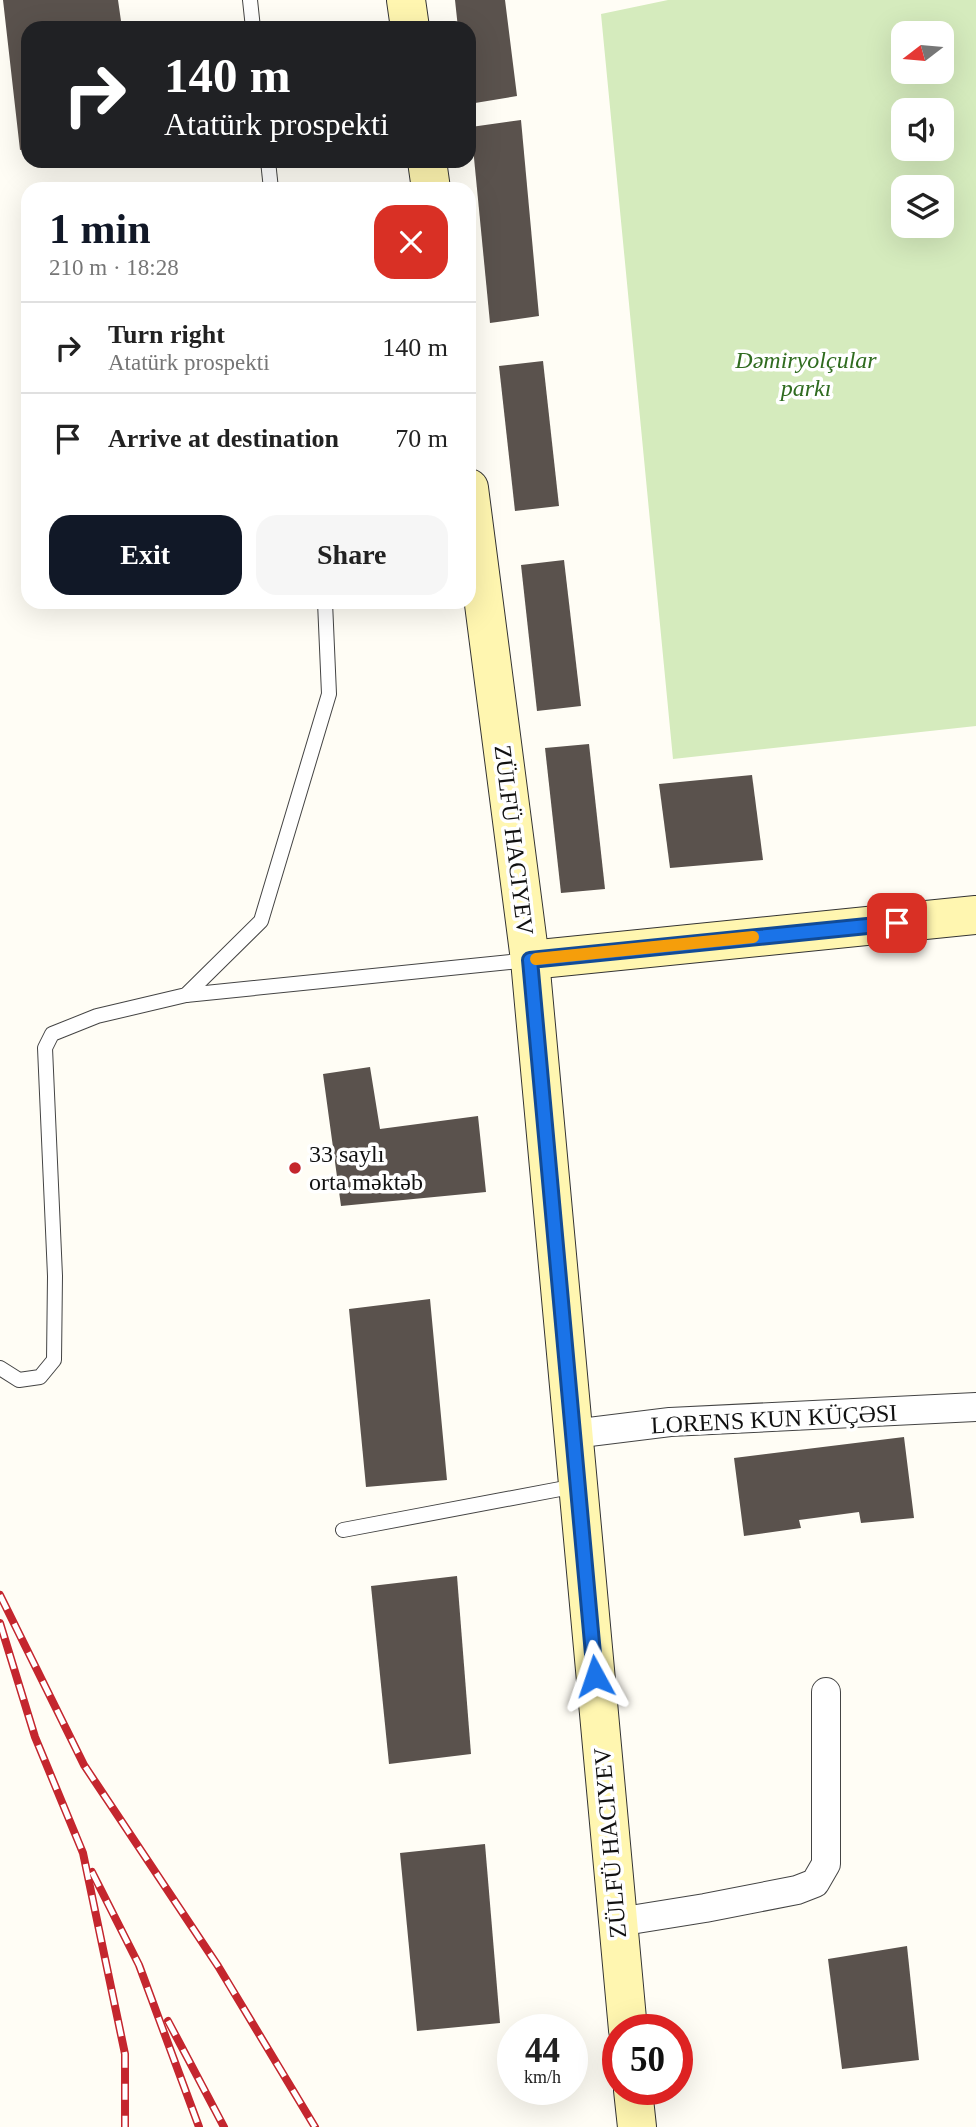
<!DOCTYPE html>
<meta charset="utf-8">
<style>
body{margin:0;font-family:"Times New Roman",serif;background:#f6f6f6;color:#222;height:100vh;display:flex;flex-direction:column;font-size:26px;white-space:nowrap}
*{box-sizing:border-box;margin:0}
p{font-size:23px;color:#767676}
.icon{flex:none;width:38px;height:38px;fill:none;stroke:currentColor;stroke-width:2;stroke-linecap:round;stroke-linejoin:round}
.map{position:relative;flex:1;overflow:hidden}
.panel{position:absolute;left:21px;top:182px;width:455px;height:427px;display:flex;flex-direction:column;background:#fff;border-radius:21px;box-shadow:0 7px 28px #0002}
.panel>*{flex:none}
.banner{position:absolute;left:21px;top:21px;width:455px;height:147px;border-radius:21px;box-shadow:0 7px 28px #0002;background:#202124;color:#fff;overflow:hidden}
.needle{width:46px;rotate:254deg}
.tools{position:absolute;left:891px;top:21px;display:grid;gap:14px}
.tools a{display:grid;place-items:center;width:63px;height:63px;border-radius:14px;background:#fff;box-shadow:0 7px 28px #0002;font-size:35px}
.speed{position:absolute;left:497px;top:2014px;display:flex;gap:14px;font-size:35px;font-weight:700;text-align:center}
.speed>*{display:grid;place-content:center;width:91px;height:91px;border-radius:50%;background:#fff;box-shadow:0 7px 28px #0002;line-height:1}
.speed small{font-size:18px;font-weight:400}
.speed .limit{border:10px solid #d22;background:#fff;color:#111}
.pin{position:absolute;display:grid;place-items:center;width:60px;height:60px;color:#fff;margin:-30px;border-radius:14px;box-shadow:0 4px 10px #0006}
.me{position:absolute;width:77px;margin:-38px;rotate:355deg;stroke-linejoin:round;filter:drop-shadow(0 0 5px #0008)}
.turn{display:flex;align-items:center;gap:24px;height:147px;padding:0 28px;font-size:32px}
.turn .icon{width:91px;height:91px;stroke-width:2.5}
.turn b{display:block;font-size:49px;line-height:60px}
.round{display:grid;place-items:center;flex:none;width:74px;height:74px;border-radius:21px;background:#f6f6f6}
.head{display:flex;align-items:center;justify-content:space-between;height:119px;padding:0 28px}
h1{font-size:42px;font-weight:800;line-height:52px;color:#111827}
.cta{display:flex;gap:14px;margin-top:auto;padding:14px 28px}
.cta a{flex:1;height:80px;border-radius:21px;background:#111827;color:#fff;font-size:28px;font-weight:800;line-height:80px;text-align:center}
.cta a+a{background:#f6f6f6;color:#222}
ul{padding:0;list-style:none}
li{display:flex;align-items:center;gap:21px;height:91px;padding:0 28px;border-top:2px solid #e0e0e0}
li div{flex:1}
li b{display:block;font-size:26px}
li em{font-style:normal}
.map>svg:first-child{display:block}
.green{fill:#d5ebbd;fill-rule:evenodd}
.building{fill:#5a524d}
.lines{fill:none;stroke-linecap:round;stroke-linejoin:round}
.lane-casing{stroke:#444;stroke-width:16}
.street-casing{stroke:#444;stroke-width:30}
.secondary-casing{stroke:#333;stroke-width:40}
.lane{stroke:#fff;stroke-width:14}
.street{stroke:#fff;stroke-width:28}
.secondary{stroke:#fff6b0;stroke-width:38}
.rail-casing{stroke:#c4262e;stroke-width:8}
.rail{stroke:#fff;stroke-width:5;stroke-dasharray:16;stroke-linecap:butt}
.route-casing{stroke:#114b97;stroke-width:18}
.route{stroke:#1a73e8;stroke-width:12}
.slow{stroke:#f59e0b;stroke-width:12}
.poi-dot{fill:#c4262e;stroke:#fff;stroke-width:2.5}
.labels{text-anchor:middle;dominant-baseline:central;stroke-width:7;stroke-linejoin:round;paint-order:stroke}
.park-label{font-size:24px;font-style:italic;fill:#2f6b1f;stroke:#fff}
.street-label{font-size:24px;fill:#111;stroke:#fff}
.poi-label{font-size:24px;fill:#111;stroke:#fff;text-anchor:start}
</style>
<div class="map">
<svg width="976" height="2127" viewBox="0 0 976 2127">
<rect width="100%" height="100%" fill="#fffdf5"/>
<!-- green -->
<path class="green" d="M668,0H976V726L673,759L601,14ZM903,33H942V72H903ZM903,110H942V149H903ZM903,187H942V226H903Z"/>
<!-- building -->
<g class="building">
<path d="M3,0H118L122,28H28V149L20,150Z"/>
<path d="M455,0H505L517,96L469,104V28H458Z"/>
<path d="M521,120L539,316L490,323L471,127Z"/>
<path d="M543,361L559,506L515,511L499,366Z"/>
<path d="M564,560L581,706L537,711L521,565Z"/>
<path d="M589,744L605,889L561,893L545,748Z"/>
<path d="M752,775L763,860L670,868L659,784Z"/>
<path d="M370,1067L380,1129L478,1116L486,1192L341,1206L323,1074Z"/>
<path d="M430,1299L447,1480L366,1487L349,1309Z"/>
<path d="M904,1437L914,1518L861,1523L859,1512L799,1520L801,1528L744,1536L734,1458Z"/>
<path d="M457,1576L471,1754L389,1764L371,1586Z"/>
<path d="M485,1844L500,2023L417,2031L400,1853Z"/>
<path d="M907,1946L919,2060L842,2069L828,1959Z"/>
</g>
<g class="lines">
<!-- lane casing -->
<g class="lane-casing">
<g id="lane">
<path d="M250,0L253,28"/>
<path d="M268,161L271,189"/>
<path d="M186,995L529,960"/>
<path d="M0,1368L19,1380L40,1377L54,1360L55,1276L45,1048L52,1034L97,1016L186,995L261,921L329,694L325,602"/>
<path d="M343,1530L576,1486"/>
</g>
</g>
<!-- street casing -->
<g class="street-casing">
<g id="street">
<path d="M573,1434L670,1422L976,1407"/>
<path d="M618,1922L705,1908L797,1890L815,1883L826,1864V1692"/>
</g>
</g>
<!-- secondary casing -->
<g class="secondary-casing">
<g id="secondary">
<path d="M406,0L410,28"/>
<path d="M427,161L431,189"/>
<path d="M469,488L530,960L628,2030"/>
<path d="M530,960L976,915"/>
<path d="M633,2090L637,2127"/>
</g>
</g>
<!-- lane -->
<use href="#lane" class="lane"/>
<!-- street -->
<use href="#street" class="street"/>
<!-- secondary -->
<use href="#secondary" class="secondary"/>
<!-- rail casing -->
<g class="rail-casing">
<g id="rail">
<path d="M0,1595L84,1765L218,1966L315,2127"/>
<path d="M0,1623L35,1737L83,1853L125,2054V2127"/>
<path d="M92,1872L139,1965L199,2127"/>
<path d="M168,2021L224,2127"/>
</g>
</g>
<!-- rail -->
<use href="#rail" class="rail"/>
</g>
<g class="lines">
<!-- route casing -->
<g class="route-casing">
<path id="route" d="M595,1676L530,960L897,923"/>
</g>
<!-- route -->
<use href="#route" class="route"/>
<!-- slow -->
<path class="slow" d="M536,959L753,937"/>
</g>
<!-- markers -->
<circle class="poi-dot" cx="295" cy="1168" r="7"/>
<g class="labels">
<!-- park labels -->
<g class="park-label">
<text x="806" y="360">Dəmiryolçular<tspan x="806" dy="28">parkı</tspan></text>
</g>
<!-- street labels -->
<g class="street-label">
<text transform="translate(514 840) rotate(83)">ZÜLFÜ HACIYEV</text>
<text transform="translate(774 1419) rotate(-3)">LORENS KUN KÜÇƏSI</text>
<text transform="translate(610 1843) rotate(-95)">ZÜLFÜ HACIYEV</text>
</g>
<!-- poi labels -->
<g class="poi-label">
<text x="309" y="1154">33 saylı<tspan x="309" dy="28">orta məktəb</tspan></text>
</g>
</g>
</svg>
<div class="tools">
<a><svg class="needle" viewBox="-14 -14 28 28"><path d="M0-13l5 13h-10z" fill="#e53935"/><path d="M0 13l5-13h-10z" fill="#767676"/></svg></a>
<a><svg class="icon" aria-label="sound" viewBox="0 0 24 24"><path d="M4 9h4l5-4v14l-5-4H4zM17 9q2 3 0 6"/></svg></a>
<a><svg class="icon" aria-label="layers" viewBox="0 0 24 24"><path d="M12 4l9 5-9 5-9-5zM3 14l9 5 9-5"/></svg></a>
</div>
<div class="speed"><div>44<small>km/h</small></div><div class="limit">50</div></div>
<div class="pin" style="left:897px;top:923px;background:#d93025"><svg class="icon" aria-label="arrive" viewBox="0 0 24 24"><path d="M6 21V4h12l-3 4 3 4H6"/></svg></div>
<svg class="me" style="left:595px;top:1676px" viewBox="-20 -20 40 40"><path d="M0-17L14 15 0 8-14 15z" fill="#1a73e8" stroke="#fff" stroke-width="4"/></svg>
<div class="banner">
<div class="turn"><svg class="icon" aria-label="right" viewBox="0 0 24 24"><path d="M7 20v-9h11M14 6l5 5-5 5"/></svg><div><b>140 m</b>Atatürk prospekti</div></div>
</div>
<section class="panel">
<div class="head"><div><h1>1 min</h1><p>210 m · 18:28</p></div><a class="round" style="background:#d93025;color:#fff"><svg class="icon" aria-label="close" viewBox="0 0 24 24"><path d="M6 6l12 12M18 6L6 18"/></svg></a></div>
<ul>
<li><svg class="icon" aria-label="right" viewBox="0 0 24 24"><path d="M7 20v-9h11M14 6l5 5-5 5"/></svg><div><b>Turn right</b><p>Atatürk prospekti</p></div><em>140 m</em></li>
<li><svg class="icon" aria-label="arrive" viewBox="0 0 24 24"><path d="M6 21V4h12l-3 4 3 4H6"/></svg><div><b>Arrive at destination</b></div><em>70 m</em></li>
</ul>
<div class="cta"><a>Exit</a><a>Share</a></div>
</section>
</div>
